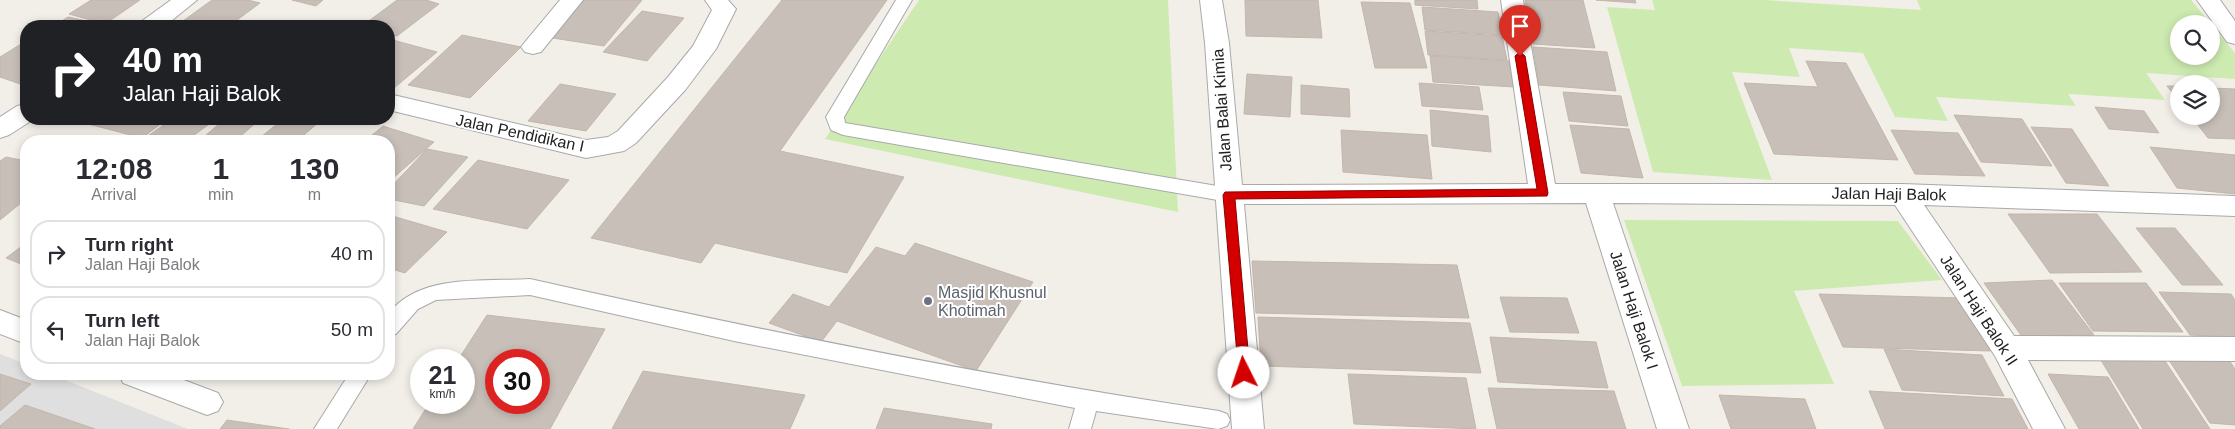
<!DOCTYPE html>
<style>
body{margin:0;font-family:Arial,sans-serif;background:#f7f7f7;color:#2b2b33;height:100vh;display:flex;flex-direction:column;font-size:19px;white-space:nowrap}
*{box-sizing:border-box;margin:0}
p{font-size:16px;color:#7c7c81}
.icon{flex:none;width:28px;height:28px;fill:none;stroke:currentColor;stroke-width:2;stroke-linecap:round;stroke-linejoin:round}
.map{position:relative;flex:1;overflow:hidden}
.side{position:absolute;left:20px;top:135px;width:375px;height:245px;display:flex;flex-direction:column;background:#fff;border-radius:20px;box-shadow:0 2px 8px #0003}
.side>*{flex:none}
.banner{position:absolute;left:20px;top:20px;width:375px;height:105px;border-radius:20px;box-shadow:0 2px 8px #0003;background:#202124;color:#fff;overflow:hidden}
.buttons{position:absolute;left:2170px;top:15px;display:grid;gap:10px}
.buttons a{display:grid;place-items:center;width:50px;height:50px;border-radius:50%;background:#fff;box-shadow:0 2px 8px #0003;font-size:25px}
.speed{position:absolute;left:410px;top:349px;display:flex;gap:10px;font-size:25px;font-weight:700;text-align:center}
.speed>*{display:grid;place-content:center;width:65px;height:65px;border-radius:50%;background:#fff;box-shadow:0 2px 8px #0003;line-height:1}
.speed small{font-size:12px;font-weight:400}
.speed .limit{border:8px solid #d22;background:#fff;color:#111}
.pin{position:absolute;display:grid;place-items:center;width:42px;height:42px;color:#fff;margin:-51px -21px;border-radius:50% 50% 50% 0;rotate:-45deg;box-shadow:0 0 5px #0007}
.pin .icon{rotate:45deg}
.me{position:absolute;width:55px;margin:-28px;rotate:356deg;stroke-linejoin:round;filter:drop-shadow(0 0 4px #0008)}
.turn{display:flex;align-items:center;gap:18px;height:105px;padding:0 20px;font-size:22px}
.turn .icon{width:65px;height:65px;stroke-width:2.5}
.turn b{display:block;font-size:35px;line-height:42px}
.eta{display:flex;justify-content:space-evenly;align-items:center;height:85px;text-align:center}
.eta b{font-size:30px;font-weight:700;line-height:35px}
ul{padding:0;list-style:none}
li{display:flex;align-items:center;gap:15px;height:68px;margin:0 10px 8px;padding:0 10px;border:2px solid #e1e1e2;border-radius:20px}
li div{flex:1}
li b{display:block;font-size:19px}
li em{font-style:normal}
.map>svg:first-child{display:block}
.residential{fill:#e0dfdf}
.grass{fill:#cdebb0}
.building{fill:#c7bfb8;stroke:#c4b6ab;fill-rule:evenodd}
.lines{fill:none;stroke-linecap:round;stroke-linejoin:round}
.lane-casing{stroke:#a9a9a9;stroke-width:2}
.street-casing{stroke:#a9a9a9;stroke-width:2}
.lane{fill:#fff;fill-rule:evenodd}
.street{fill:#fff;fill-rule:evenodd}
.route{fill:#d40000;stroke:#8a0000}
.worship-dot{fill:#6b7280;stroke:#fff;stroke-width:2}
.labels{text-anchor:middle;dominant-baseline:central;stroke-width:4;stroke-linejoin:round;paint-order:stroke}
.street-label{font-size:16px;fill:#222;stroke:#fff}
.worship-label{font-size:16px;fill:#5b616d;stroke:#fff;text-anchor:start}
</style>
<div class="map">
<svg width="2235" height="429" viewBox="0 0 2235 429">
<rect width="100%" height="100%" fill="#f2efe9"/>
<!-- residential -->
<path class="residential" d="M0,354L26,364V374H50L188,429H0Z"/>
<!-- grass -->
<g class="grass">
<path d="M919,0H1168L1178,212L825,139Z"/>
<path d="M1652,0H1764L1921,10L1917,0H2191L2211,24H2179V56H2211V24L2235,53V79L2146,73L2165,100L2068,94L2076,106L1936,97L1948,121L1895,117L1863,53L1789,48L1800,77L1732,72L1772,180L1653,172L1607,7L1655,10Z"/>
<path d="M1624,220L1898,221L1942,280L1794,291L1834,384L1682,386Z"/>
</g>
<!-- building -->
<g class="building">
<path d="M91,0H140L105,24L69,14Z"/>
<path d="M212,0H248L260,3L229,26H176Z"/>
<path d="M292,0H323L316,6Z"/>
<path d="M397,0H426L439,4L397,36L389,34V26H362Z"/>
<path d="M579,0H642L604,46L546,37Z"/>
<path d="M782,0H887L780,151L904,177L847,273L715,243L701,263L591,238Z"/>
<path d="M1245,0H1318L1322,38L1246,36Z"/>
<path d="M1415,0H1477L1478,9L1415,5Z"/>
<path d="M1525,0H1583L1595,48L1533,44Z"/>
<path d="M1596,0H1635L1636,3Z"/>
<path d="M1361,2L1410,3L1427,68H1375Z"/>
<path d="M1422,7L1498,12L1503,35L1425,30Z"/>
<path d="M642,11L684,18L647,61L603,52Z"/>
<path d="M68,17L110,26H54Z"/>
<path d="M1425,31L1502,36L1507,60L1428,55Z"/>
<path d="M462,35L521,47L470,98L408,85Z"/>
<path d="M389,39L437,52L394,88L389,86Z"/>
<path d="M26,41V86L0,77V57Z"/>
<path d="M1533,47L1607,52L1616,91L1539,85Z"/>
<path d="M1430,56L1509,61L1514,87L1433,82Z"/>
<path d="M1806,61L1846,63L1898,160L1774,154L1744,83L1818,87Z"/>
<path d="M1247,74L1292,77L1290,117L1244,114Z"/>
<path d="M1419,83L1479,87L1483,110L1422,106Z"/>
<path d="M560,84L616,94L586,131L528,121Z"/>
<path d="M1301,85L1349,89L1350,117L1301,114Z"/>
<path d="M2167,86H2179V101Z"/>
<path d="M2211,88L2235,89V139L2208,138L2191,116H2211Z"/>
<path d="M1563,92L1621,96L1628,126L1569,121Z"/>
<path d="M2095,107L2144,111L2159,133L2109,129Z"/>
<path d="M1430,110L1488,116L1491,152L1432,146Z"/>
<path d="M1954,115L2022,119L2052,166L1981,162Z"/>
<path d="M69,119H167L142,138Z"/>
<path d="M172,119H216L186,141H141Z"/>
<path d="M225,119L259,120L235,141H199Z"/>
<path d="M283,119H309L320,121L297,141H256Z"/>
<path d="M1570,125L1629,129L1643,178L1581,173Z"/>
<path d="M383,126L434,142L392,179L389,178V141H365Z"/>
<path d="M2031,127L2072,129L2109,186L2066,183Z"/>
<path d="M1341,130L1427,135L1432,179L1343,172Z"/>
<path d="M1891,130L1958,133L1985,176L1915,174Z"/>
<path d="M2150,147L2235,155V194L2177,188Z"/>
<path d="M427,149L468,157L424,206L389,199V189Z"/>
<path d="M6,157L26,161V199L0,220V161Z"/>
<path d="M478,160L569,180L527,229L433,209Z"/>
<path d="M2008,214H2097L2142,272L2050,273Z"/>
<path d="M389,215L447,232L405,273L389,268Z"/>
<path d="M2136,228H2175L2223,285H2182Z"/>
<path d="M26,243V266L6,258Z"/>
<path d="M915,243L1033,282L976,371L837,321L821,342L769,323L793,294L829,307L876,247L905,256Z"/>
<path d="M1252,261L1457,265L1469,318L1256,313Z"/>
<path d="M2052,280L2094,335L2023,338L1984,283Z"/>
<path d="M2059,283H2146L2183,332L2093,331Z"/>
<path d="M2159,292L2231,294L2235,300V337L2190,335Z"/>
<path d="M1819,294L1960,298L1990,351L1843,347Z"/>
<path d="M1500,297L1567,298L1579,333L1510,332Z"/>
<path d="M487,315L605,329L550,429H413L430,402H464V360H458ZM496,360H539V402H496Z"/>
<path d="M1258,317L1470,323L1481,373L1261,366Z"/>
<path d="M1490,337L1596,342L1608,388L1498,382Z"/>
<path d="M1884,349L1982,355L2004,396L1902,390Z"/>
<path d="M2099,357L2165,361L2210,429H2143Z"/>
<path d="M2167,357L2229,360L2235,369V425L2210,423Z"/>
<path d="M643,371L725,383L805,395L790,429H612Z"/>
<path d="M0,374L31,384L0,411Z"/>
<path d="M1348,374L1466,378L1476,429L1354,424Z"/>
<path d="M2048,374L2108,377L2139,429H2079Z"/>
<path d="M1488,388L1614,391L1626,429H1497Z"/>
<path d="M1869,391L2012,399L2028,429H1885Z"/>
<path d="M1719,395L1805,399L1816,429H1731Z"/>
<path d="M25,405L95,429H0V426Z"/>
<path d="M884,408L992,424L991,429H876Z"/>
<path d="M227,420L289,429H220Z"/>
</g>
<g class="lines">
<!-- lane casing -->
<g class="lane-casing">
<g id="lane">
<path d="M896,0H912L844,117L845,123L1229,188L1236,190L1238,195L1236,200L1229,202L843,135L831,130L826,117Z"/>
<path d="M530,279C758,330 988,377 1219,411L1227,414L1230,420L1227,426L1218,429L1096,411L1091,429H1069L1075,408L734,341L530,295L436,300L418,309L396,334L389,336V313C421,273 484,282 530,279Z"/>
<path d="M349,374H371L337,429H314Z"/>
</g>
</g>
<!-- street casing -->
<g class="street-casing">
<g id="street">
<path d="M171,0H197L165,26H138L142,21Z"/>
<path d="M560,0H583L541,52L533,54L525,52L521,47L525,42Z"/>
<path d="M705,0H728L736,9L716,49L686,89L636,143L624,151L586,158L389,110V94L586,140L608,137L618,131L668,77L693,46L712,10Z"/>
<path d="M1200,0H1222L1229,43L1242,185L1528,184L1501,0H1523L1555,184H1902L2235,196V216L1924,205L2014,336L2235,337V361L2028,360L2065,429H2033L1995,356L1895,205L1613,203L1689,429H1657L1586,203L1244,204L1264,429H1232L1205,43Z"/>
<path d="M2197,0H2220L2235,21V44L2227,42Z"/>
<path d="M26,104V119H34L9,135L0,138V117L17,106Z"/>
<path d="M0,310L26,320V344L0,334Z"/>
<path d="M119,374H168L218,393L223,402L218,411L207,415L123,383Z"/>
</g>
</g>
<!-- lane -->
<use href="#lane" class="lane"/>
<!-- street -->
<use href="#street" class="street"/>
</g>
<!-- route -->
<path class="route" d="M1520,52L1525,56L1548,193L1547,196L1235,199L1250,373L1248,377H1239L1223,195L1225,192L1537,189L1515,56Z"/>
<!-- markers -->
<circle class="worship-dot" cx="928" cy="301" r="5"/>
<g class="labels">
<!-- street labels -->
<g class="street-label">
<text transform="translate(1222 110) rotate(-94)">Jalan Balai Kimia</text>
<text transform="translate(520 133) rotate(12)">Jalan Pendidikan I</text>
<text transform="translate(1889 194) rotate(1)">Jalan Haji Balok</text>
<text transform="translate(1634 310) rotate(72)">Jalan Haji Balok I</text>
<text transform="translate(1979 310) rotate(57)">Jalan Haji Balok II</text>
</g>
<!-- worship labels -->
<g class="worship-label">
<text x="938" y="292">Masjid Khusnul<tspan x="938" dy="18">Khotimah</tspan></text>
</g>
</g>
</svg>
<div class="buttons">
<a><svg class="icon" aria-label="search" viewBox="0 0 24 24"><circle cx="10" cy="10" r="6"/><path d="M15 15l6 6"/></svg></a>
<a><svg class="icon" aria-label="layers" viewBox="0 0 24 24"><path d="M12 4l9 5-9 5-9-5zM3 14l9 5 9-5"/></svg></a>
</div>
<div class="speed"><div>21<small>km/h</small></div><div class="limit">30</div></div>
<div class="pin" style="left:1520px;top:56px;background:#d93025"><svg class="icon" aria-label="arrive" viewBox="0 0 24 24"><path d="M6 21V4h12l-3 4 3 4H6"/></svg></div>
<svg class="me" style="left:1244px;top:373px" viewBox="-20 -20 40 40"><circle r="19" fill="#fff"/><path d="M0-13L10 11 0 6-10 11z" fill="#d40000"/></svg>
<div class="banner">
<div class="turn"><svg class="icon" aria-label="right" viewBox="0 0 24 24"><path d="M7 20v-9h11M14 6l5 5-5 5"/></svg><div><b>40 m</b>Jalan Haji Balok</div></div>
</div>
<section class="side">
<div class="eta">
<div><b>12:08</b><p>Arrival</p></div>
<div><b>1</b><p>min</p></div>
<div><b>130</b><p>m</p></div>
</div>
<ul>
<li><svg class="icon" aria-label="right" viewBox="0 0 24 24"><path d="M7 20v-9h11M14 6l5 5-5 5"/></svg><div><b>Turn right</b><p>Jalan Haji Balok</p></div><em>40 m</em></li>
<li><svg class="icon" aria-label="left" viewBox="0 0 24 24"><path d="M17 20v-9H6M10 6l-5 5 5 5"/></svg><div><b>Turn left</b><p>Jalan Haji Balok</p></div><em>50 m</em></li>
</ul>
</section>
</div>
